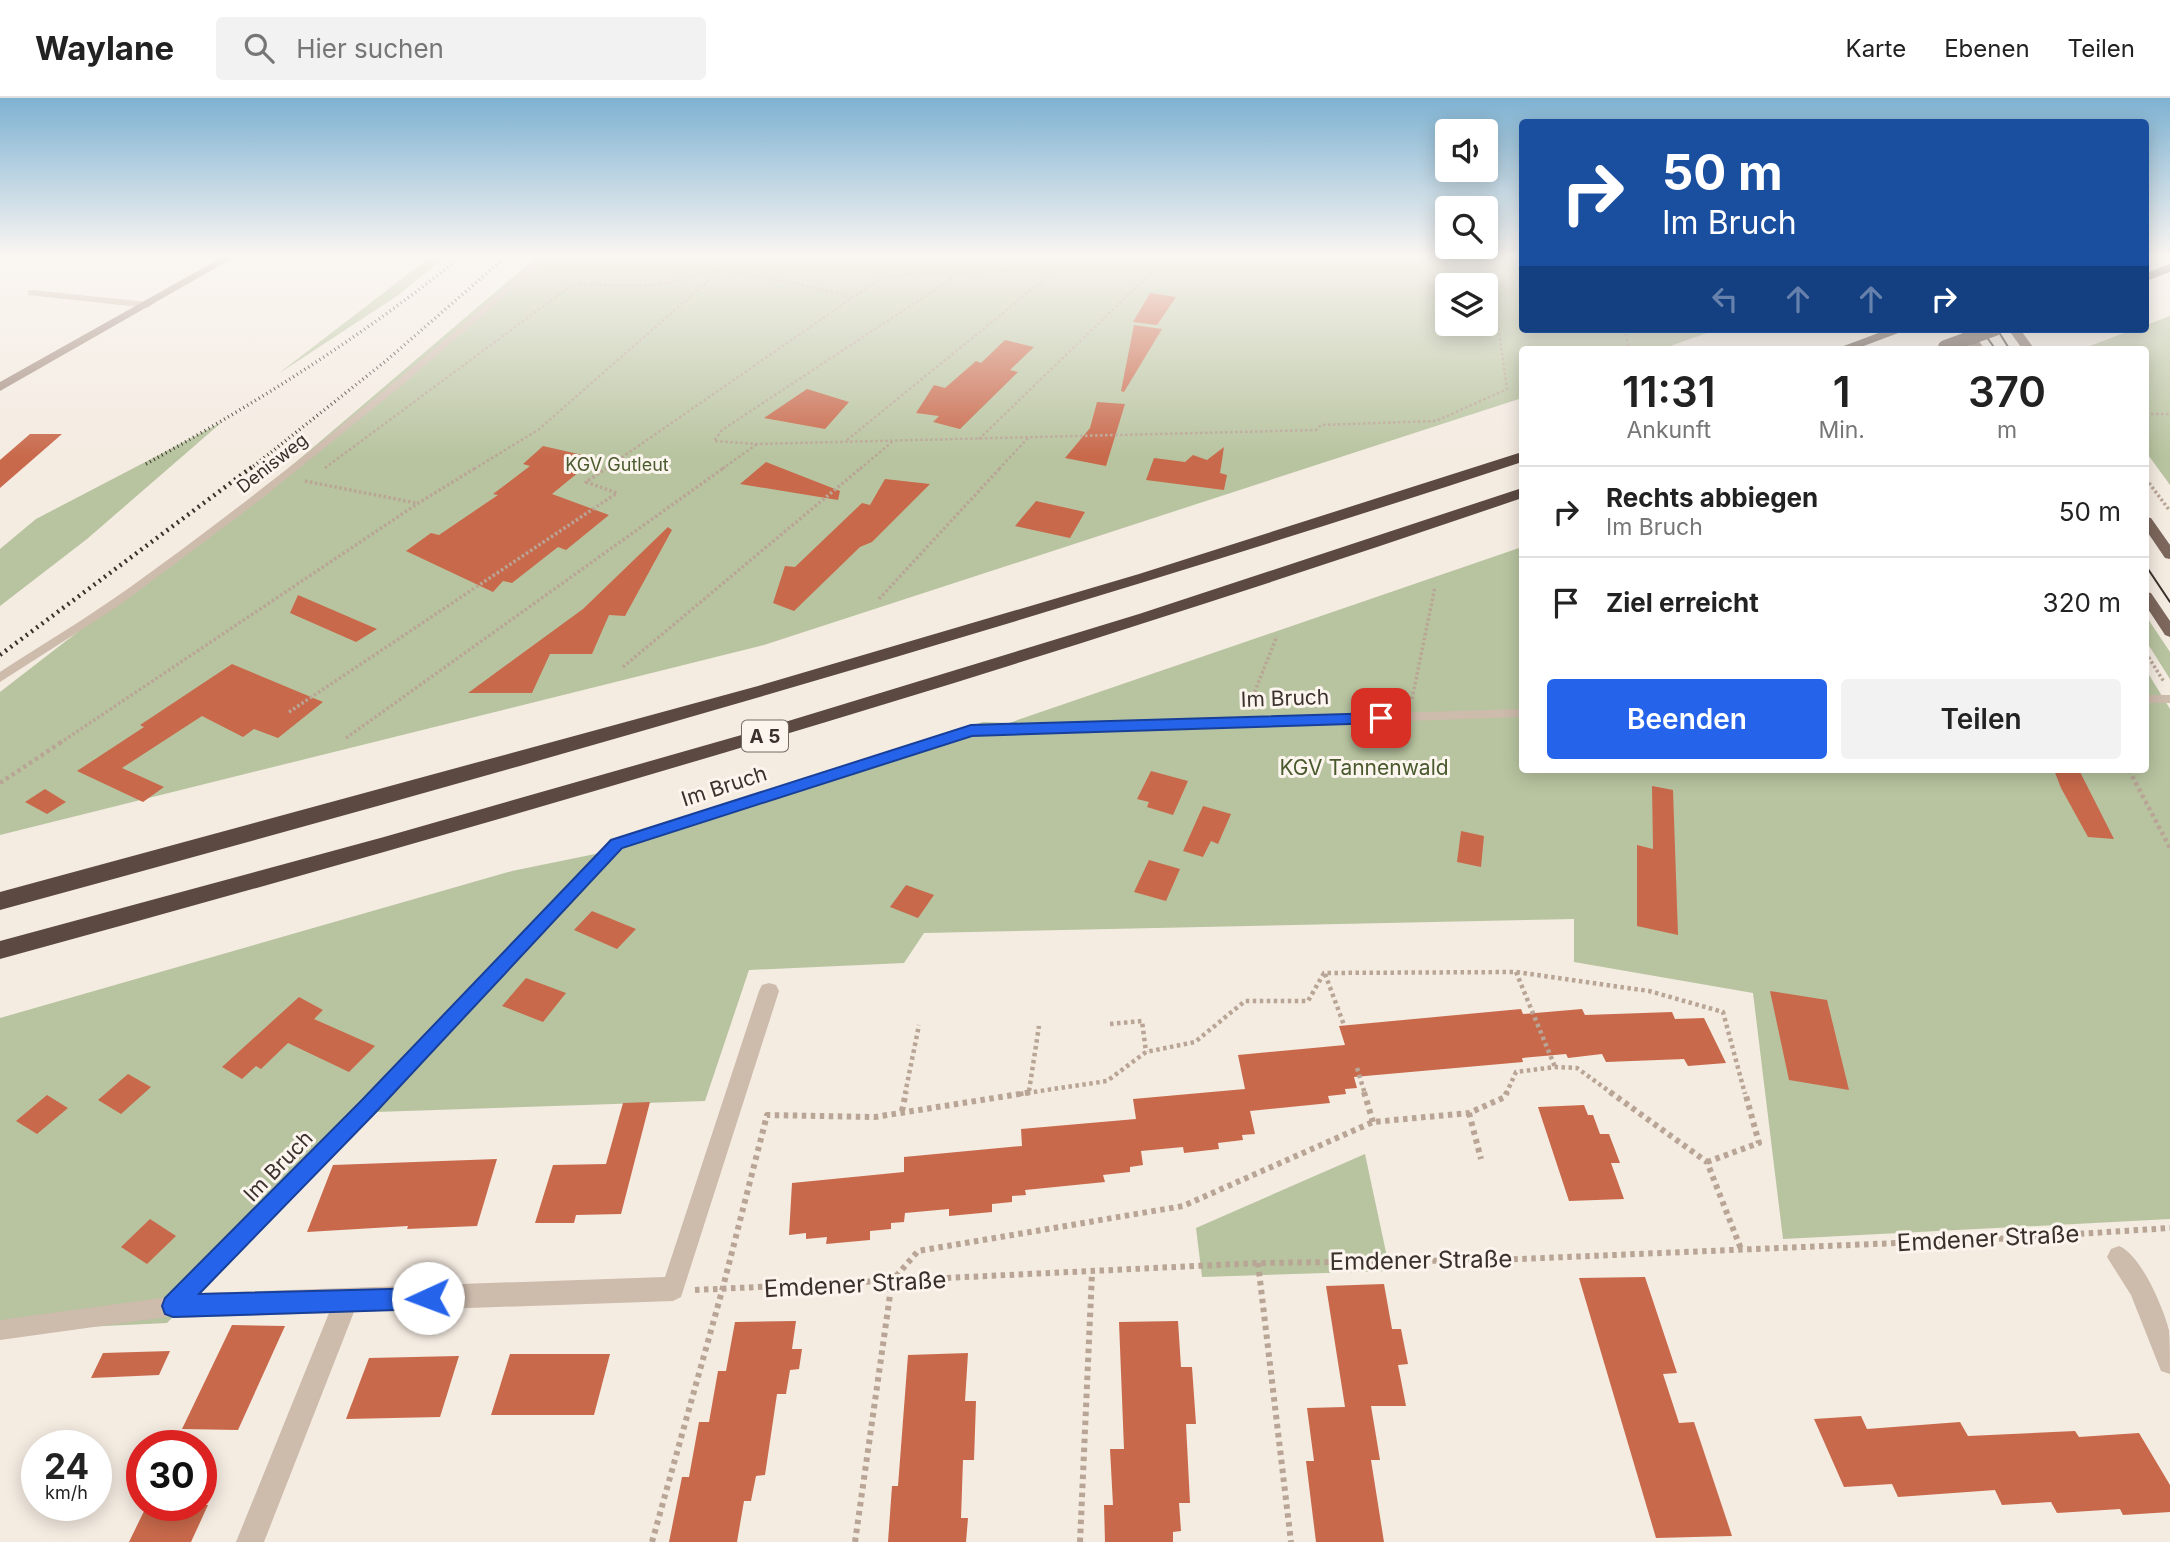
<!DOCTYPE html>
<html lang="de">
<meta charset="utf-8">
<style>
body{margin:0;font-family:Inter,sans-serif;background:#f2f2f2;color:#222;height:100vh;display:flex;flex-direction:column;font-size:26px;white-space:nowrap}
*{box-sizing:border-box;margin:0}
p{font-size:23px;color:#767676}
.icon{flex:none;width:38px;height:38px;fill:none;stroke:currentColor;stroke-width:2;stroke-linecap:round;stroke-linejoin:round}
.map{position:relative;flex:1;overflow:hidden}
.sheet{position:absolute;left:1519px;top:248px;width:630px;height:427px;display:flex;flex-direction:column;background:#fff;border-radius:7px;box-shadow:0 4px 18px #0003}
.sheet>*{flex:none}
.hud{position:absolute;left:1519px;top:21px;width:630px;height:214px;border-radius:7px;box-shadow:0 4px 18px #0003;background:#1a4fa0;color:#fff;overflow:hidden}
.fabs{position:absolute;left:1435px;top:21px;display:grid;gap:14px}
.fabs a{display:grid;place-items:center;width:63px;height:63px;border-radius:7px;background:#fff;box-shadow:0 4px 18px #0003;font-size:35px}
.speed{position:absolute;left:21px;top:1332px;display:flex;gap:14px;font-size:35px;font-weight:700;text-align:center}
.speed>*{display:grid;place-content:center;width:91px;height:91px;border-radius:50%;background:#fff;box-shadow:0 4px 18px #0003;line-height:1}
.speed small{font-size:18px;font-weight:400}
.speed .limit{border:10px solid #d22;background:#fff;color:#111}
.pin{position:absolute;display:grid;place-items:center;width:60px;height:60px;color:#fff;margin:-30px;border-radius:14px;box-shadow:0 4px 10px #0006}
.me{position:absolute;width:77px;margin:-38px;rotate:268deg;stroke-linejoin:round;filter:drop-shadow(0 0 5px #0008)}
.turn{display:flex;align-items:center;gap:24px;height:147px;padding:0 28px;font-size:32px}
.turn .icon{width:91px;height:91px;stroke-width:2.5}
.turn b{display:block;font-size:49px;line-height:60px}
.lanes{display:flex;align-items:center;height:66px;padding:0 28px;background:#0003;justify-content:center;gap:35px;direction:ltr}
.lanes .off{opacity:.35}
.eta{display:flex;justify-content:space-evenly;align-items:center;height:119px;text-align:center}
.eta b{font-size:42px;font-weight:600;line-height:49px}
.cta{display:flex;gap:14px;margin-top:auto;padding:14px 28px}
.cta a{flex:1;height:80px;border-radius:7px;background:#2563eb;color:#fff;font-size:28px;font-weight:600;line-height:80px;text-align:center}
.cta a+a{background:#f2f2f2;color:#222}
ul{padding:0;list-style:none}
li{display:flex;align-items:center;gap:21px;height:91px;padding:0 28px;border-top:2px solid #e0e0e0}
li div{flex:1}
li b{display:block;font-size:26px}
li em{font-style:normal}
header{display:flex;align-items:center;gap:42px;box-sizing:border-box;height:98px;padding:0 35px;background:#fff;border-bottom:2px solid #e0e0e0}
header strong{font-size:33px}
nav{display:flex;gap:38px;margin-inline-start:auto;font-size:24px}
.search{width:490px;height:63px;background:#f2f2f2;display:flex;align-items:center;gap:18px;box-sizing:border-box;padding:0 24px;border-radius:7px;color:#767676;font-size:26px}
.map>svg:first-child{display:block}
.green{fill:#b8c4a0;fill-rule:evenodd}
.building{fill:#c8694b}
.lines{fill:none;stroke-linecap:round;stroke-linejoin:round}
.path-far3{stroke:#b9a596;stroke-width:2.5;stroke-dasharray:2.5 2.5;stroke-linecap:butt}
.path-far2{stroke:#b9a596;stroke-width:3.5;stroke-dasharray:2.5 2.5;stroke-linecap:butt}
.path-far1{stroke:#b9a596;stroke-width:4.5;stroke-dasharray:3.5 3.5;stroke-linecap:butt}
.path{stroke:#b9a596;stroke-width:6;stroke-dasharray:4.5 4.5;stroke-linecap:butt}
.service{fill:#cdbbac;fill-rule:evenodd}
.minor{fill:#cdbbac;fill-rule:evenodd}
.secondary{fill:#a18a7d;fill-rule:evenodd}
.primary{fill:#7d675c;fill-rule:evenodd}
.motorway{fill:#5c4a42;fill-rule:evenodd}
.tram{stroke:#3b302b;stroke-width:2}
.rail-far1{stroke:#3b302b;stroke-width:3.5;stroke-dasharray:1 3.5;stroke-linecap:butt}
.rail{stroke:#3b302b;stroke-width:4.5;stroke-dasharray:2 4.5;stroke-linecap:butt}
.motorway-bridge{stroke:#5c4a42;stroke-width:14}
.route{fill:#2563eb;stroke:#184099;stroke-width:2}
.labels{text-anchor:middle;dominant-baseline:central;stroke-width:6;stroke-linejoin:round;paint-order:stroke}
.far-street-label{font-size:18px;fill:#3b302b;stroke:#fbf5ee}
.far-park-label{font-size:18px;fill:#4a5a2e;stroke:#fbf5ee}
.shield{fill:#fbf5ee;stroke:#756b66;stroke-width:2}
.shield-label{font-size:19px;font-weight:bold;fill:#3b302b}
.street-label{font-size:21px;fill:#3b302b;stroke:#fbf5ee}
.park-label{font-size:21px;fill:#4a5a2e;stroke:#fbf5ee}
.near-street-label{font-size:24px;fill:#3b302b;stroke:#fbf5ee}
</style>
<header>
<strong>Waylane</strong>
<div class="search"><svg class="icon" aria-label="search" viewBox="0 0 24 24"><circle cx="10" cy="10" r="6"/><path d="M15 15l6 6"/></svg>Hier suchen</div>
<nav><a>Karte</a><a>Ebenen</a><a>Teilen</a></nav>
</header>
<div class="map">
<svg width="2170" height="1444" viewBox="0 0 2170 1444">
<rect width="100%" height="100%" fill="#f4ebe1"/>
<!-- green -->
<g class="green">
<path d="M434,156H449L397,198L278,276Z"/>
<path d="M540,156H1522V231H1718L1659,252H1522V300L764,547L0,737V594L282,376ZM1447,187H1486V226H1447Z"/>
<path d="M2170,218V387L2146,354V252H2079L2135,231H2146V227Z"/>
<path d="M222,324L87,441L0,508V451L36,421Z"/>
<path d="M1522,449V672H2146V572L2170,611V1121L1783,1141L1753,895L1574,864V821L924,835L904,865L749,872L705,1003L375,1014L167,1225L0,1233V920L512,773L600,755L609,742L983,624L1009,625Z"/>
<path d="M2146,518L2170,554V581L2146,543Z"/>
<path d="M1365,1056L1390,1173L1202,1179L1196,1130Z"/>
</g>
<!-- building -->
<g class="building">
<path d="M1150,195L1176,199L1157,227L1133,224Z"/>
<path d="M1134,227L1162,231L1124,294L1121,293Z"/>
<path d="M1005,242L1034,249L1010,272L1018,274L960,331L933,324L939,318L916,315L934,287L945,290L976,263L981,265Z"/>
<path d="M807,291L849,304L825,331L764,320Z"/>
<path d="M1097,304L1125,306L1106,368L1065,360L1090,330Z"/>
<path d="M30,336H62L0,390V362Z"/>
<path d="M543,348L596,360L552,396L609,417L566,452L558,449L512,485L503,483L493,494L406,453L431,435L439,437L498,397L493,396L530,368L523,366Z"/>
<path d="M1224,349L1220,375L1227,377L1224,392L1146,382L1154,360L1185,364L1193,357L1207,362Z"/>
<path d="M766,364L840,393L838,402L740,386Z"/>
<path d="M885,381L930,386L872,444L860,449L794,513L773,505L785,468L795,469L862,405L870,407Z"/>
<path d="M1036,403L1085,414L1070,440L1015,428Z"/>
<path d="M668,429L672,432L625,518L609,517L592,556H550L532,595H468L583,511Z"/>
<path d="M298,497L377,531L356,544L290,515Z"/>
<path d="M232,566L323,604L278,640L254,631L243,639L202,618L122,670L164,689L143,704L77,673L144,629L140,627Z"/>
<path d="M2054,672H2079L2114,741L2088,739L2061,690Z"/>
<path d="M1151,673L1188,683L1173,717L1147,709L1149,704L1137,701Z"/>
<path d="M1652,688L1673,692L1678,837L1637,828V747L1653,751Z"/>
<path d="M45,691L66,704L47,716L25,704Z"/>
<path d="M1203,708L1231,716L1218,746L1211,743L1203,759L1183,753Z"/>
<path d="M1461,733L1484,738L1481,769L1457,764Z"/>
<path d="M1149,762L1180,771L1166,803L1134,794Z"/>
<path d="M906,787L934,797L918,820L890,809Z"/>
<path d="M592,813L636,831L617,851L574,832Z"/>
<path d="M526,880L566,895L543,924L502,908Z"/>
<path d="M1770,893L1827,902L1849,992L1789,982Z"/>
<path d="M299,899L323,912L314,921L375,948L349,974L288,945L261,971L256,968L242,981L222,969Z"/>
<path d="M1521,911L1523,916L1582,911L1585,917L1672,914L1675,921L1704,920L1726,965L1688,968L1684,961L1606,964L1602,956L1568,960L1566,956L1522,960L1523,964L1354,979L1357,990L1345,991L1346,996L1328,998L1330,1005L1250,1013L1255,1036L1242,1037L1243,1042L1218,1045L1219,1051L1184,1055L1183,1049L1141,1053L1143,1067L1130,1069V1074L1103,1077L1105,1084L1025,1092L1026,1097L1012,1098V1104L992,1106V1114L949,1118V1111L905,1115L904,1124L891,1125V1131L870,1133V1142L826,1146L827,1139L806,1141V1135L789,1137L792,1085L904,1074V1059L1022,1048L1021,1031L1136,1021L1133,1001L1245,991L1238,957L1345,947L1339,928Z"/>
<path d="M128,976L151,989L121,1016L98,1002Z"/>
<path d="M47,997L68,1010L37,1036L16,1023Z"/>
<path d="M650,1004L621,1116L576,1117L574,1125H535L553,1067L606,1066L623,1005Z"/>
<path d="M1584,1007L1588,1017H1593L1600,1036H1609L1620,1065H1611L1624,1101L1569,1103L1538,1009Z"/>
<path d="M497,1061L477,1128L407,1131L408,1128L307,1134L333,1067Z"/>
<path d="M150,1121L176,1138L147,1166L121,1149Z"/>
<path d="M1645,1179L1677,1275L1663,1276L1679,1325L1694,1324L1732,1438L1656,1440L1579,1180Z"/>
<path d="M1384,1186L1392,1231H1401L1408,1266L1398,1267L1406,1308H1371L1380,1362H1371L1384,1444H1316L1306,1363H1314L1307,1310L1345,1309L1326,1188Z"/>
<path d="M796,1223L792,1251H802L799,1271L790,1272L786,1296H777L765,1377L756,1378L751,1403H744L737,1444H669L682,1379H689L699,1324H709L718,1273H726L735,1224Z"/>
<path d="M1178,1223L1181,1269H1192L1196,1326H1186L1190,1405H1179L1181,1433L1173,1434V1444H1105L1104,1407H1113L1110,1351H1124L1119,1224Z"/>
<path d="M232,1227L285,1228L238,1332L182,1331Z"/>
<path d="M170,1253L159,1277L91,1280L103,1255Z"/>
<path d="M968,1255L965,1303H976L974,1362H963L961,1420H968L966,1444H888L892,1388H898L908,1257Z"/>
<path d="M510,1256H610L594,1317H491Z"/>
<path d="M459,1258L440,1319L346,1321L369,1260Z"/>
<path d="M1861,1318L1867,1331L1960,1324L1968,1338L2075,1333L2079,1339L2139,1335L2170,1387V1414L2123,1417L2120,1411L2057,1415L2051,1404L2002,1407L1995,1392L1898,1399L1892,1386L1844,1389L1814,1321Z"/>
<path d="M147,1407H208L191,1444H129Z"/>
</g>
<g class="lines">
<!-- path-far3 -->
<g class="path-far3">
<path d="M960,175L722,332L714,343L757,346L1316,332L1321,327L1436,323L1507,291L1488,156"/>
<path d="M1624,231L1630,252"/>
<path d="M2146,316H2170"/>
<path d="M979,341L1159,167"/>
<path d="M847,342L1057,171"/>
<path d="M325,370L573,186L643,188L669,185L724,169V173L795,185L851,199"/>
<path d="M474,371L538,332L724,169L751,156"/>
<path d="M605,371L884,178L1393,156"/>
<path d="M722,371L757,346"/>
<path d="M860,371L892,344"/>
<path d="M999,371L1028,340"/>
</g>
<!-- path-far2 -->
<g class="path-far2">
<path d="M2146,381L2170,413"/>
<path d="M305,383L416,405"/>
<path d="M879,501L1001,369"/>
<path d="M2146,555L2164,584"/>
<path d="M623,569L862,369"/>
<path d="M1412,601L1435,489"/>
<path d="M1249,608L1277,538"/>
<path d="M289,614L617,395L586,384L608,369"/>
<path d="M346,640L725,369"/>
<path d="M60,645L417,406L477,369"/>
</g>
<!-- path-far1 -->
<g class="path-far1">
<path d="M2129,672L2170,750"/>
<path d="M0,685L63,643"/>
<path d="M1516,874L1555,969"/>
<path d="M1325,876L1344,927"/>
<path d="M1110,926L1142,923L1146,954"/>
<path d="M1357,970L1365,996"/>
<path d="M1029,993L1039,928"/>
<path d="M905,996L919,927"/>
<path d="M1020,996L1107,983L1146,954L1195,944L1245,903H1308L1324,875L1516,874L1649,893L1723,914L1745,996"/>
<path d="M1506,996L1516,974L1555,969L1577,970L1613,996"/>
</g>
<!-- path -->
<g class="path">
<path d="M1364,994L1373,1024"/>
<path d="M1610,994L1707,1064L1741,1151"/>
<path d="M902,1013L906,994"/>
<path d="M1469,1015L1481,1061"/>
<path d="M1707,1064L1759,1045L1745,994"/>
<path d="M1258,1165L1291,1444"/>
<path d="M695,1192L1258,1165L1496,1162L2015,1140L2170,1130"/>
<path d="M652,1444L722,1193L767,1017L875,1019L1032,994"/>
<path d="M855,1444L892,1183L918,1153L1183,1108L1373,1024L1469,1015L1505,999L1507,994"/>
<path d="M1080,1444L1092,1175"/>
</g>
<!-- service -->
<g class="service">
<path d="M544,156H553L406,284L256,405L117,509L0,584V574C43,546 87,520 129,490C274,386 411,273 544,156Z"/>
<path d="M31,192L148,204L152,207L148,210L28,197V193Z"/>
<rect x="2146" y="597" width="24" height="8"/>
<path d="M1522,611V619L972,638L621,750L374,1014L180,1215L173,1218L0,1242V1222L168,1199L362,1004L611,742L971,628Z"/>
</g>
<!-- minor -->
<g class="minor">
<path d="M769,885L776,887L779,893L681,1199L673,1203L354,1214L264,1444H236L329,1215L173,1220L165,1216L161,1208L165,1200L173,1196L665,1179L759,893L762,887Z"/>
<path d="M2119,1148C2141,1157 2163,1209 2169,1232C2170,1245 2170,1263 2170,1276L2161,1273L2131,1197L2107,1159L2111,1151Z"/>
</g>
<!-- secondary -->
<path class="secondary" d="M228,156H240L0,293V284Z"/>
<!-- primary -->
<g class="primary">
<path d="M1959,231H1971L1985,252H1973Z"/>
<path d="M2008,231H2020L2035,252H2023Z"/>
<path d="M2146,419L2151,420L2170,447V461L2165,460L2146,432Z"/>
<path d="M2146,494L2151,495L2170,523V539L2165,537L2146,508Z"/>
</g>
<!-- motorway -->
<g class="motorway">
<path d="M2170,166V174L2146,183V175Z"/>
<path d="M1889,231H1909L1853,252H1833Z"/>
<path d="M1522,354V364C1019,529 511,673 0,812V794L758,588L1139,476Z"/>
<path d="M1522,390V400C1020,572 512,721 0,861V843L384,739L759,632L1139,516Z"/>
</g>
<!-- tram -->
<g class="tram">
<path d="M1981,231L1996,252"/>
<path d="M1997,231L2010,252"/>
<path d="M2146,468L2170,504"/>
</g>
<!-- rail-far1 -->
<g class="rail-far1">
<path d="M146,366C258,304 365,237 464,156"/>
<path d="M250,371L387,262L509,156"/>
</g>
<!-- rail -->
<path class="rail" d="M0,557L252,369"/>
<!-- motorway-bridge -->
<path class="motorway-bridge" d="M1945,249L1995,231"/>
</g>
<!-- sky -->
<linearGradient id="sky" x2="0" y2="1"><stop stop-color="#7eb2d2"/><stop offset="0.44" stop-color="#faf6f2"/><stop offset="1" stop-color="#faf6f2" stop-opacity="0"/></linearGradient>
<rect width="2170" height="358" fill="url(#sky)"/>
<!-- route -->
<path class="route" d="M1381,615L1388,620L1381,625L972,638L622,750L375,1015L199,1196L428,1190L436,1193L439,1200L436,1208L428,1211L173,1219L165,1216L162,1208L165,1200L361,1003L611,742L971,627Z"/>
<g class="labels">
<!-- far-street labels -->
<g class="far-street-label">
<text transform="translate(272 365) rotate(-38)">Denisweg</text>
</g>
<!-- far-park labels -->
<g class="far-park-label">
<text x="617" y="366">KGV Gutleut</text>
</g>
<!-- shield labels -->
<rect class="shield" x="742" y="622.5" width="46" height="31" rx="5"/>
<g class="shield-label">
<text x="765" y="638">A 5</text>
</g>
<!-- street labels -->
<g class="street-label">
<text transform="translate(1285 600) rotate(-2)">Im Bruch</text>
<text transform="translate(724 688) rotate(-18)">Im Bruch</text>
<text transform="translate(278 1068) rotate(-46)">Im Bruch</text>
</g>
<!-- park labels -->
<g class="park-label">
<text x="1364" y="669">KGV Tannenwald</text>
</g>
<!-- near-street labels -->
<g class="near-street-label">
<text transform="translate(1988 1140) rotate(-3)">Emdener Straße</text>
<text transform="translate(1421 1162) rotate(-1)">Emdener Straße</text>
<text transform="translate(855 1186) rotate(-3)">Emdener Straße</text>
</g>
</g>
</svg>
<div class="fabs">
<a><svg class="icon" aria-label="sound" viewBox="0 0 24 24"><path d="M4 9h4l5-4v14l-5-4H4zM17 9q2 3 0 6"/></svg></a>
<a><svg class="icon" aria-label="search" viewBox="0 0 24 24"><circle cx="10" cy="10" r="6"/><path d="M15 15l6 6"/></svg></a>
<a><svg class="icon" aria-label="layers" viewBox="0 0 24 24"><path d="M12 4l9 5-9 5-9-5zM3 14l9 5 9-5"/></svg></a>
</div>
<div class="speed"><div>24<small>km/h</small></div><div class="limit">30</div></div>
<div class="pin" style="left:1381px;top:620px;background:#d93025"><svg class="icon" aria-label="arrive" viewBox="0 0 24 24"><path d="M6 21V4h12l-3 4 3 4H6"/></svg></div>
<svg class="me" style="left:428px;top:1200px" viewBox="-20 -20 40 40"><circle r="19" fill="#fff"/><path d="M0-13L10 11 0 6-10 11z" fill="#2563eb"/></svg>
<div class="hud">
<div class="turn"><svg class="icon" aria-label="right" viewBox="0 0 24 24"><path d="M7 20v-9h11M14 6l5 5-5 5"/></svg><div><b>50 m</b>Im Bruch</div></div>
<div class="lanes"><svg class="icon off" aria-label="left" viewBox="0 0 24 24"><path d="M17 20v-9H6M10 6l-5 5 5 5"/></svg><svg class="icon off" aria-label="ahead" viewBox="0 0 24 24"><path d="M12 20V5M6 11l6-6 6 6"/></svg><svg class="icon off" aria-label="ahead" viewBox="0 0 24 24"><path d="M12 20V5M6 11l6-6 6 6"/></svg><svg class="icon" aria-label="right" viewBox="0 0 24 24"><path d="M7 20v-9h11M14 6l5 5-5 5"/></svg></div>
</div>
<section class="sheet">
<div class="eta">
<div><b>11:31</b><p>Ankunft</p></div>
<div><b>1</b><p>Min.</p></div>
<div><b>370</b><p>m</p></div>
</div>
<ul>
<li><svg class="icon" aria-label="right" viewBox="0 0 24 24"><path d="M7 20v-9h11M14 6l5 5-5 5"/></svg><div><b>Rechts abbiegen</b><p>Im Bruch</p></div><em>50 m</em></li>
<li><svg class="icon" aria-label="arrive" viewBox="0 0 24 24"><path d="M6 21V4h12l-3 4 3 4H6"/></svg><div><b>Ziel erreicht</b></div><em>320 m</em></li>
</ul>
<div class="cta"><a>Beenden</a><a>Teilen</a></div>
</section>
</div>
